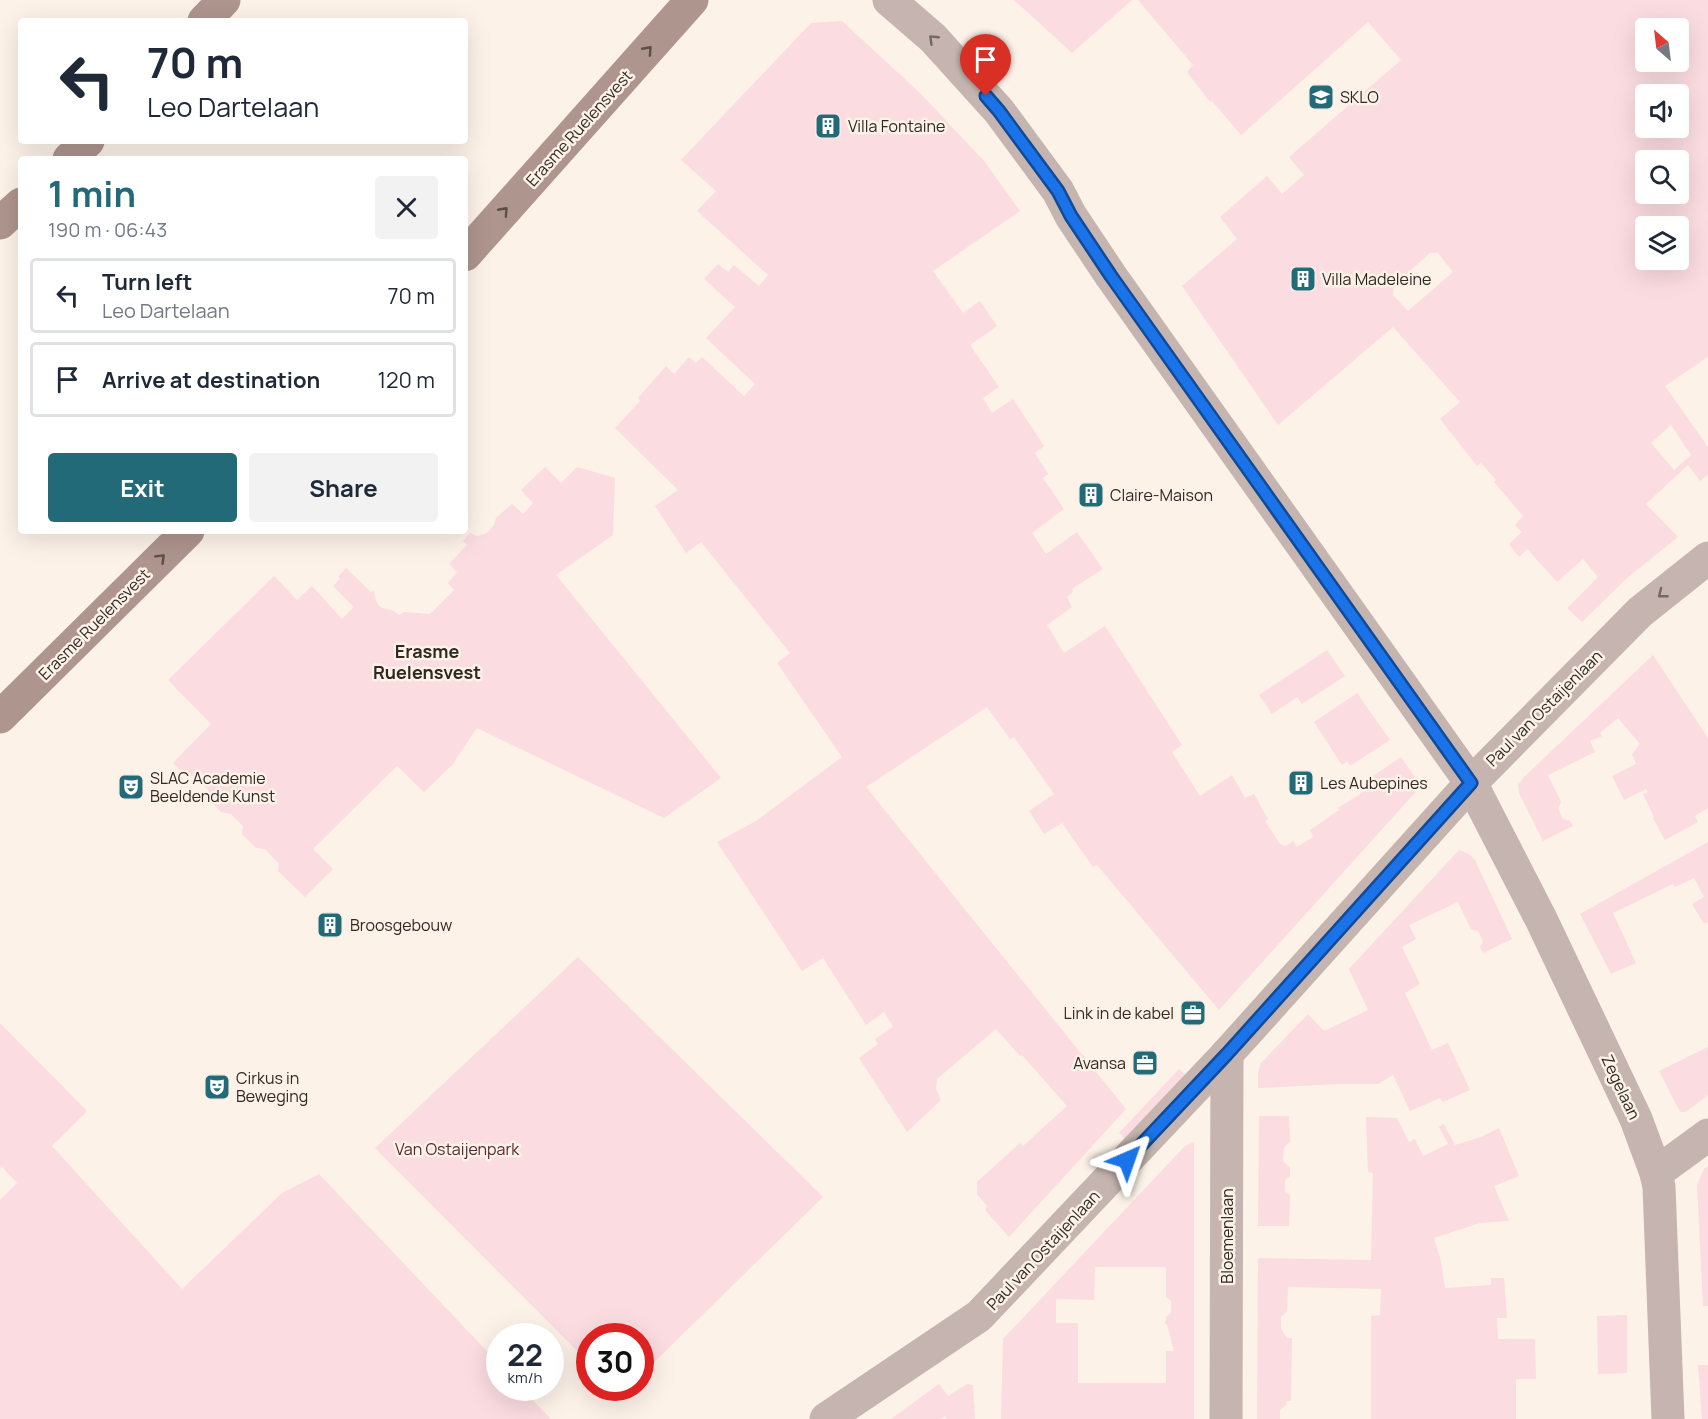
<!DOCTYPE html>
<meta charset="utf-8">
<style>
body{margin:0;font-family:Manrope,sans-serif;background:#f2f2f3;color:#1f2937;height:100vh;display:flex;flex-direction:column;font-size:22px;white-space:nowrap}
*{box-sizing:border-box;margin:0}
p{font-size:20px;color:#747a83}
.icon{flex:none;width:33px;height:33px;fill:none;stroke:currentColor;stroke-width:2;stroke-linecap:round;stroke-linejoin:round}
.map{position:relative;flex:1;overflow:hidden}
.drawer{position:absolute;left:18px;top:156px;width:450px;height:378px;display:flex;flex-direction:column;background:#fff;border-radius:6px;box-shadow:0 6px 24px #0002}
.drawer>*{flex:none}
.top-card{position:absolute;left:18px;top:18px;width:450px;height:126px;border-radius:6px;box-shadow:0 6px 24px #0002;background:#fff;color:#1f2937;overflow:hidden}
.needle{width:39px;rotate:332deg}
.tools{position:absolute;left:1635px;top:18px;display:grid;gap:12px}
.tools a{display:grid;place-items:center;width:54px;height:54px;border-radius:6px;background:#fff;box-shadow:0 6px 24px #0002;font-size:30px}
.speed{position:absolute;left:486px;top:1323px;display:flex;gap:12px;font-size:30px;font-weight:700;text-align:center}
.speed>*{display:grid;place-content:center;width:78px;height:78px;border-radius:50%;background:#fff;box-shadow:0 6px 24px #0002;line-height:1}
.speed small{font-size:15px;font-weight:400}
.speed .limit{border:9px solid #d22;background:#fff;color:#111}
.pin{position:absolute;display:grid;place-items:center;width:51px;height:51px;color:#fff;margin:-62px -26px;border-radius:50% 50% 50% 0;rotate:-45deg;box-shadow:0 0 6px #0007}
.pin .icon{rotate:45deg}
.me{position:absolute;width:66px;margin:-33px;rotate:43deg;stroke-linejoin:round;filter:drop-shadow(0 0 4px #0008)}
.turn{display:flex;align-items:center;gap:21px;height:126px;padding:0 30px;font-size:27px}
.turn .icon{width:78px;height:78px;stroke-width:2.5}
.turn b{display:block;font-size:42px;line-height:51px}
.round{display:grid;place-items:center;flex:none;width:63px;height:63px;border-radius:6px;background:#f2f2f3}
.overview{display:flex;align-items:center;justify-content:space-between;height:102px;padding:0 30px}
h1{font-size:36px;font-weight:700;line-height:45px;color:#236a78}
.primary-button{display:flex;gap:12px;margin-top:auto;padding:12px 30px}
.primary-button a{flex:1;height:69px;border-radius:6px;background:#236a78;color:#fff;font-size:24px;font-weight:700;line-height:69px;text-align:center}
.primary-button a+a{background:#f2f2f3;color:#1f2937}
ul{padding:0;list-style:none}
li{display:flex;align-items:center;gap:18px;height:75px;margin:0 12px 9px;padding:0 18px;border:3px solid #e0e1e3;border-radius:6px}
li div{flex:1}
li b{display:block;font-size:22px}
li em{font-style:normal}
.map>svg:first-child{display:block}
.green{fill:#fbdce0;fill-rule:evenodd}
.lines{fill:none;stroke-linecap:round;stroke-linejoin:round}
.minor{stroke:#c5b4af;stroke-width:33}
.secondary{stroke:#ae958d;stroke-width:33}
.oneway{stroke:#736862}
.oneway2{stroke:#5c4f48}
.route-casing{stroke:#114b97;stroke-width:15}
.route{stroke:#1a73e8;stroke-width:10}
.labels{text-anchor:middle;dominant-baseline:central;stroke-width:5;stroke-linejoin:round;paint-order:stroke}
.poi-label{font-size:16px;fill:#302923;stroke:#fcf2e8;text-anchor:start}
.street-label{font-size:16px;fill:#302923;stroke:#fcf2e8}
.park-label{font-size:16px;fill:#5a2631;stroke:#fcf2e8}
.neighbourhood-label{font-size:18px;font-weight:bold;fill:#302923;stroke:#fcf2e8}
</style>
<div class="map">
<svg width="1708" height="1419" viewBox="0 0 1708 1419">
<rect width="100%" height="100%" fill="#fcf2e8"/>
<!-- green -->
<g class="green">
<path d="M1014,0H1132L1072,53Z"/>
<path d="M1138,0H1708V357L1665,386L1708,447V475L1700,481L1688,465L1646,504L1678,537L1627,578L1582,622L1567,608L1598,577L1583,559L1557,582L1527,549L1519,557L1509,544L1522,532L1515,525L1523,516L1494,482L1496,480L1481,463L1477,466L1440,419L1460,402L1393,327L1278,425L1182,286L1237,239L1220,217L1267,176L1282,194L1304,175L1289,157L1401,60L1368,22L1241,135L1212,101L1210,102L1187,72L1193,65ZM1646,28H1678V62H1646ZM1646,94H1678V128H1646ZM1678,160V194H1646V160ZM1646,226H1678V260H1646ZM1430,253H1438L1453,272L1408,311L1393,295L1394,285ZM1671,425L1691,455L1674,470L1651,443Z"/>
<path d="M842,21L920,93L984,161L1020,211L933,271L963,313L980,301L997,326L970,345L999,387L983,398L992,413L1013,399L1044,446L1035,453L1048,474L1043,478L1064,509L1032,533L1046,554L1077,532L1103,569L1072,589L1073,592L1067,597L1072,607L1047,625L1064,653L1105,626L1182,745L1172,752L1200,796L1232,775L1245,798L1254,794L1268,819L1265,821L1280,844L1286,846L1293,841L1297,847L1313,837L1310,830L1339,810L1338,808L1366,790L1363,785L1368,782L1367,780L1401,757L1421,786L1219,1010L1097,865L1093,867L1062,823L1044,834L1029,811L1054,794L1014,737L1010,739L987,707L866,787L1126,1109L1009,1237L985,1210L987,1206L977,1194V1182L1020,1143L1023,1146L1067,1106L1022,1055L1020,1056L996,1029L937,1079L936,1089L941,1100L907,1132L859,1058L878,1044L875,1039L893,1027L884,1012L866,1025L823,958L802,971L717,842L756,821L842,757L777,663L790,653L701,542L686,553L655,506L678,490L615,428L640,401L638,398L666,366L674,374L689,357L696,363L702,357L744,396L755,384L706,338L735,307L704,279L718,264L728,272L734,265L759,286L768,275L697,211L716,191L681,160L811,23Z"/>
<path d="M545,467L561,483L577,467L615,478L613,535L556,575L721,778L664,818L477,728L452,765L424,792L397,766L313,849L333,869L305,897L278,871L279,864L265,849L256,848L242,834L243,826L231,814L221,812L207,798L208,790L195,776H185L173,763L211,724L168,680L274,576L297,600L312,586L342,619L354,607L333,586L340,579L338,577L346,568L371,592L374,590C377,617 387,603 399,615L404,612L430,614L454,590L448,583L457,572L449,564L467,545L463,541L470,533L477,536L487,533L494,525L496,518L512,504L523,514L533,503L521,490Z"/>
<path d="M1327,650L1345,676L1302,704L1297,697L1272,714L1259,695Z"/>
<path d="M1653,655L1708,738V808L1695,816L1698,822L1665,840L1653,818L1654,817L1643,794L1648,792L1646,789L1624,800L1612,776L1636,764L1632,754L1640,744L1618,718L1600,733L1602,736L1590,741L1595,752L1548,775L1561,802L1558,809L1563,819L1570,821L1573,826L1543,841L1519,793L1518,785L1524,777Z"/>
<path d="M1357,693L1390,740L1350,766L1347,761L1342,765L1314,722Z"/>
<path d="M1708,842V922L1704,924L1692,904L1704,897L1694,878L1675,887L1673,884L1613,913L1636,963L1611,974L1580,914Z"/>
<path d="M1459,850L1469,854L1475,860L1512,939L1483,953L1480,947L1483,941L1478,931L1471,929L1458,902L1409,925L1416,939L1402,947L1420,984L1405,993L1432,1050L1448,1043L1470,1090L1443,1102L1440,1098L1410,1111L1393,1075L1378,1084H1340L1258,1088V1072L1261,1063L1308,1014L1324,1031L1368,1010L1349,969Z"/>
<path d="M578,957L823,1197L641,1375L640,1336H590L589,1363L375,1148Z"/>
<path d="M0,1023L87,1111L52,1146L182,1289L282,1193L319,1174L499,1364L500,1388H521L551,1419H0V1200L17,1183L2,1167L0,1169Z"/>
<path d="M1708,1047V1095L1686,1112H1680L1659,1071Z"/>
<path d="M1179,1069L1188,1077L1128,1141L1119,1133Z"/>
<path d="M1259,1116H1289L1290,1141L1284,1148L1283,1161L1290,1168V1176L1285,1180V1191L1290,1195L1289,1226H1258Z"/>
<path d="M1366,1117L1397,1118L1409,1142L1415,1139L1423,1156L1448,1144L1439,1127L1444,1124L1455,1145L1481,1137L1499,1128L1519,1176L1494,1186L1509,1221L1480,1223L1434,1238L1441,1261L1445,1288L1491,1285V1278H1504L1507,1318H1497L1498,1339H1535L1536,1379H1516V1419H1371V1316L1380,1315L1381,1289L1288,1287L1287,1311L1281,1317V1329L1287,1338H1292L1291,1401H1287L1286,1405L1280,1410V1419H1257L1258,1258L1371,1260L1373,1173L1368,1172Z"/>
<path d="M1194,1142V1419H1001L1003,1339L1185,1146ZM1095,1267H1166V1297L1171,1301V1313L1166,1317L1165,1324H1167L1174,1351H1166V1383H1078V1323H1056V1299L1094,1300Z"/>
<path d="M1708,1166V1306H1703L1697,1185L1704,1169Z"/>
<path d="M1627,1315V1373L1598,1374L1597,1316Z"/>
<path d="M1698,1365H1708V1419H1702Z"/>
<path d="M939,1384L948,1396L967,1384L973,1385L975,1419H947L945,1416L941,1419H891Z"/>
</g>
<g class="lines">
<!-- minor -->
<g class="minor">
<path d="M889,0L933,38L999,111L1058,191L1071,216L1111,276L1471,783L1541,919L1636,1119L1656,1173L1659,1187L1668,1419"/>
<path d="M1656,1173L1708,1135"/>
<path d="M826,1419L979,1316L1227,1054L1471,783L1640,612L1708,558"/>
<path d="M1226,1419L1227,1054"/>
</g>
<!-- secondary -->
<g class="secondary">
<path d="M204,21L224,0"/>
<path d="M69,159L88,141"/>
<path d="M0,223L21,204"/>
<path d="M465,255L692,0"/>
<path d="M0,717L188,531"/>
</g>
</g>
<!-- one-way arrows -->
<defs><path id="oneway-chevron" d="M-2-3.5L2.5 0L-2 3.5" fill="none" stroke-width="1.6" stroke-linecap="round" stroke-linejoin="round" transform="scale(1.5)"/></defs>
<g class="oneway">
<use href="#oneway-chevron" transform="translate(933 39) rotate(-136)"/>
<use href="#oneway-chevron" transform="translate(1662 594) rotate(142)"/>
</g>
<g class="oneway2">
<use href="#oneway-chevron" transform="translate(648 50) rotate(-48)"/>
<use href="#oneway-chevron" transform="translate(504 211) rotate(-48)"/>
<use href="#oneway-chevron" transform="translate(161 558) rotate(-45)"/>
</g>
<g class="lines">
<!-- route casing -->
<g class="route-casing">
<path id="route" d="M986,96L999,111L1058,191L1071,216L1111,276L1471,783L1227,1054L1127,1160"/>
</g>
<!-- route -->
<use href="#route" class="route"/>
</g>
<!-- icons -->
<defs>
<g id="school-square" transform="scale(1.35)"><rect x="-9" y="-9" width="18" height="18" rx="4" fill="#236a78" stroke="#fcf2e8"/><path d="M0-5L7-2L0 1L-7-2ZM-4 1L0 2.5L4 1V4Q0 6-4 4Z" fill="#fff"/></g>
<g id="building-square" transform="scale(1.35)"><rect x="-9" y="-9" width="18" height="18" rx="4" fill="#236a78" stroke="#fcf2e8"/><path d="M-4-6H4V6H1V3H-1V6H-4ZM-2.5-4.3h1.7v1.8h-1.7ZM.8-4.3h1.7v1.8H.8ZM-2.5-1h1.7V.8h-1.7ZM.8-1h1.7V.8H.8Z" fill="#fff"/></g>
<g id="theatre-square" transform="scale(1.35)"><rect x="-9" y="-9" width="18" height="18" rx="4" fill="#236a78" stroke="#fcf2e8"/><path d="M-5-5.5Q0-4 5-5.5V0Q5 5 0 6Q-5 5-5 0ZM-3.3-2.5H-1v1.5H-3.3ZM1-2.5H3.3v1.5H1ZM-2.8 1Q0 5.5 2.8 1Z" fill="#fff"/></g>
<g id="office-square" transform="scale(1.35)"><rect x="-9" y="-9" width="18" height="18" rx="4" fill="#236a78" stroke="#fcf2e8"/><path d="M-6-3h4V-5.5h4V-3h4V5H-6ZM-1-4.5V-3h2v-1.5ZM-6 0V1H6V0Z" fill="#fff"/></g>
</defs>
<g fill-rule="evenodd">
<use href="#school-square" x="1321" y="97"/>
<use href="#building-square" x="828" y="126"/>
<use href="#building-square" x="1303" y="279"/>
<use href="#building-square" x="1091" y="495"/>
<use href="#building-square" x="1301" y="783"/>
<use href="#theatre-square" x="131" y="787"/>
<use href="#building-square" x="330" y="925"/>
<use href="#office-square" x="1193" y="1013"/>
<use href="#office-square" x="1145" y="1063"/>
<use href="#theatre-square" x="217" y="1087"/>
</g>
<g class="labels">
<!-- poi labels -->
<g class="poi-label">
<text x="1340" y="97">SKLO</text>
<text x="848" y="126">Villa Fontaine</text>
<text x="1322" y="279">Villa Madeleine</text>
<text x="1110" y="495">Claire-Maison</text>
<text x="150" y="778">SLAC Academie<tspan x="150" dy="18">Beeldende Kunst</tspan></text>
<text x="1320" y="783">Les Aubepines</text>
<text x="350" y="925">Broosgebouw</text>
<text x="1174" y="1013" text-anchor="end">Link in de kabel</text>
<text x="1126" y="1063" text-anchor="end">Avansa</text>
<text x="236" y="1078">Cirkus in<tspan x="236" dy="18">Beweging</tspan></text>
</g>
<!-- street labels -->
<g class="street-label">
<text transform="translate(579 128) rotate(-48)">Erasme Ruelensvest</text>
<text transform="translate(94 624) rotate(-45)">Erasme Ruelensvest</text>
<text transform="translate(1544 708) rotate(-45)">Paul van Ostaijenlaan</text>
<text transform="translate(1621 1087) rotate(65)">Zegelaan</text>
<text transform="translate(1227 1236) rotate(-90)">Bloemenlaan</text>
<text transform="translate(1043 1250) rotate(-47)">Paul van Ostaijenlaan</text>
</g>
<!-- park labels -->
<g class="park-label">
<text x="457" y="1149">Van Ostaijenpark</text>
</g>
<!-- neighbourhood labels -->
<g class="neighbourhood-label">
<text x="427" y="651">Erasme<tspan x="427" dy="21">Ruelensvest</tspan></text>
</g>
</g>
</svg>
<div class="tools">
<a><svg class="needle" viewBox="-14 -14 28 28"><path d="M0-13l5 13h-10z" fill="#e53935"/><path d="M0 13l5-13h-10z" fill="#747a83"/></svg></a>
<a><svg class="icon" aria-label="sound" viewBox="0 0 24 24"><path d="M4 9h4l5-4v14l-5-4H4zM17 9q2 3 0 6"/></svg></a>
<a><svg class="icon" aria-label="search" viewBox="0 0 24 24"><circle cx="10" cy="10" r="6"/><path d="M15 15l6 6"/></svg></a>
<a><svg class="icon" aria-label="layers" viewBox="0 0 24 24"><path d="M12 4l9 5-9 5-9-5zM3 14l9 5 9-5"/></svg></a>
</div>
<div class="speed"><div>22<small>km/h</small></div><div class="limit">30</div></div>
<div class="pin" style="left:986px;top:96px;background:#d93025"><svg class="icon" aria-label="arrive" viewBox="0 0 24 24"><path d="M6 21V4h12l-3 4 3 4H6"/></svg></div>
<svg class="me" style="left:1127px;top:1160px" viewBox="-20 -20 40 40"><path d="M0-17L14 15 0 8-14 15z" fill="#1a73e8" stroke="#fff" stroke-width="4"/></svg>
<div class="top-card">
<div class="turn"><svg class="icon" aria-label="left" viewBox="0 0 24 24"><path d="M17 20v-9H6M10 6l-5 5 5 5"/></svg><div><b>70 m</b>Leo Dartelaan</div></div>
</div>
<section class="drawer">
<div class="overview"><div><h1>1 min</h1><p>190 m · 06:43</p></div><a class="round"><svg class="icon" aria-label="close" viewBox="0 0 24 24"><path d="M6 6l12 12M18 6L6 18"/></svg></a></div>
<ul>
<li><svg class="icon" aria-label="left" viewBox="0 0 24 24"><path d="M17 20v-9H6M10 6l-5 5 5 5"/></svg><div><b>Turn left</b><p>Leo Dartelaan</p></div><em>70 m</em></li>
<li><svg class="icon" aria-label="arrive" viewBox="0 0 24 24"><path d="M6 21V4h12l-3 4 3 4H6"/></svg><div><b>Arrive at destination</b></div><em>120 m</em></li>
</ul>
<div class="primary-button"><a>Exit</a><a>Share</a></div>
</section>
</div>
